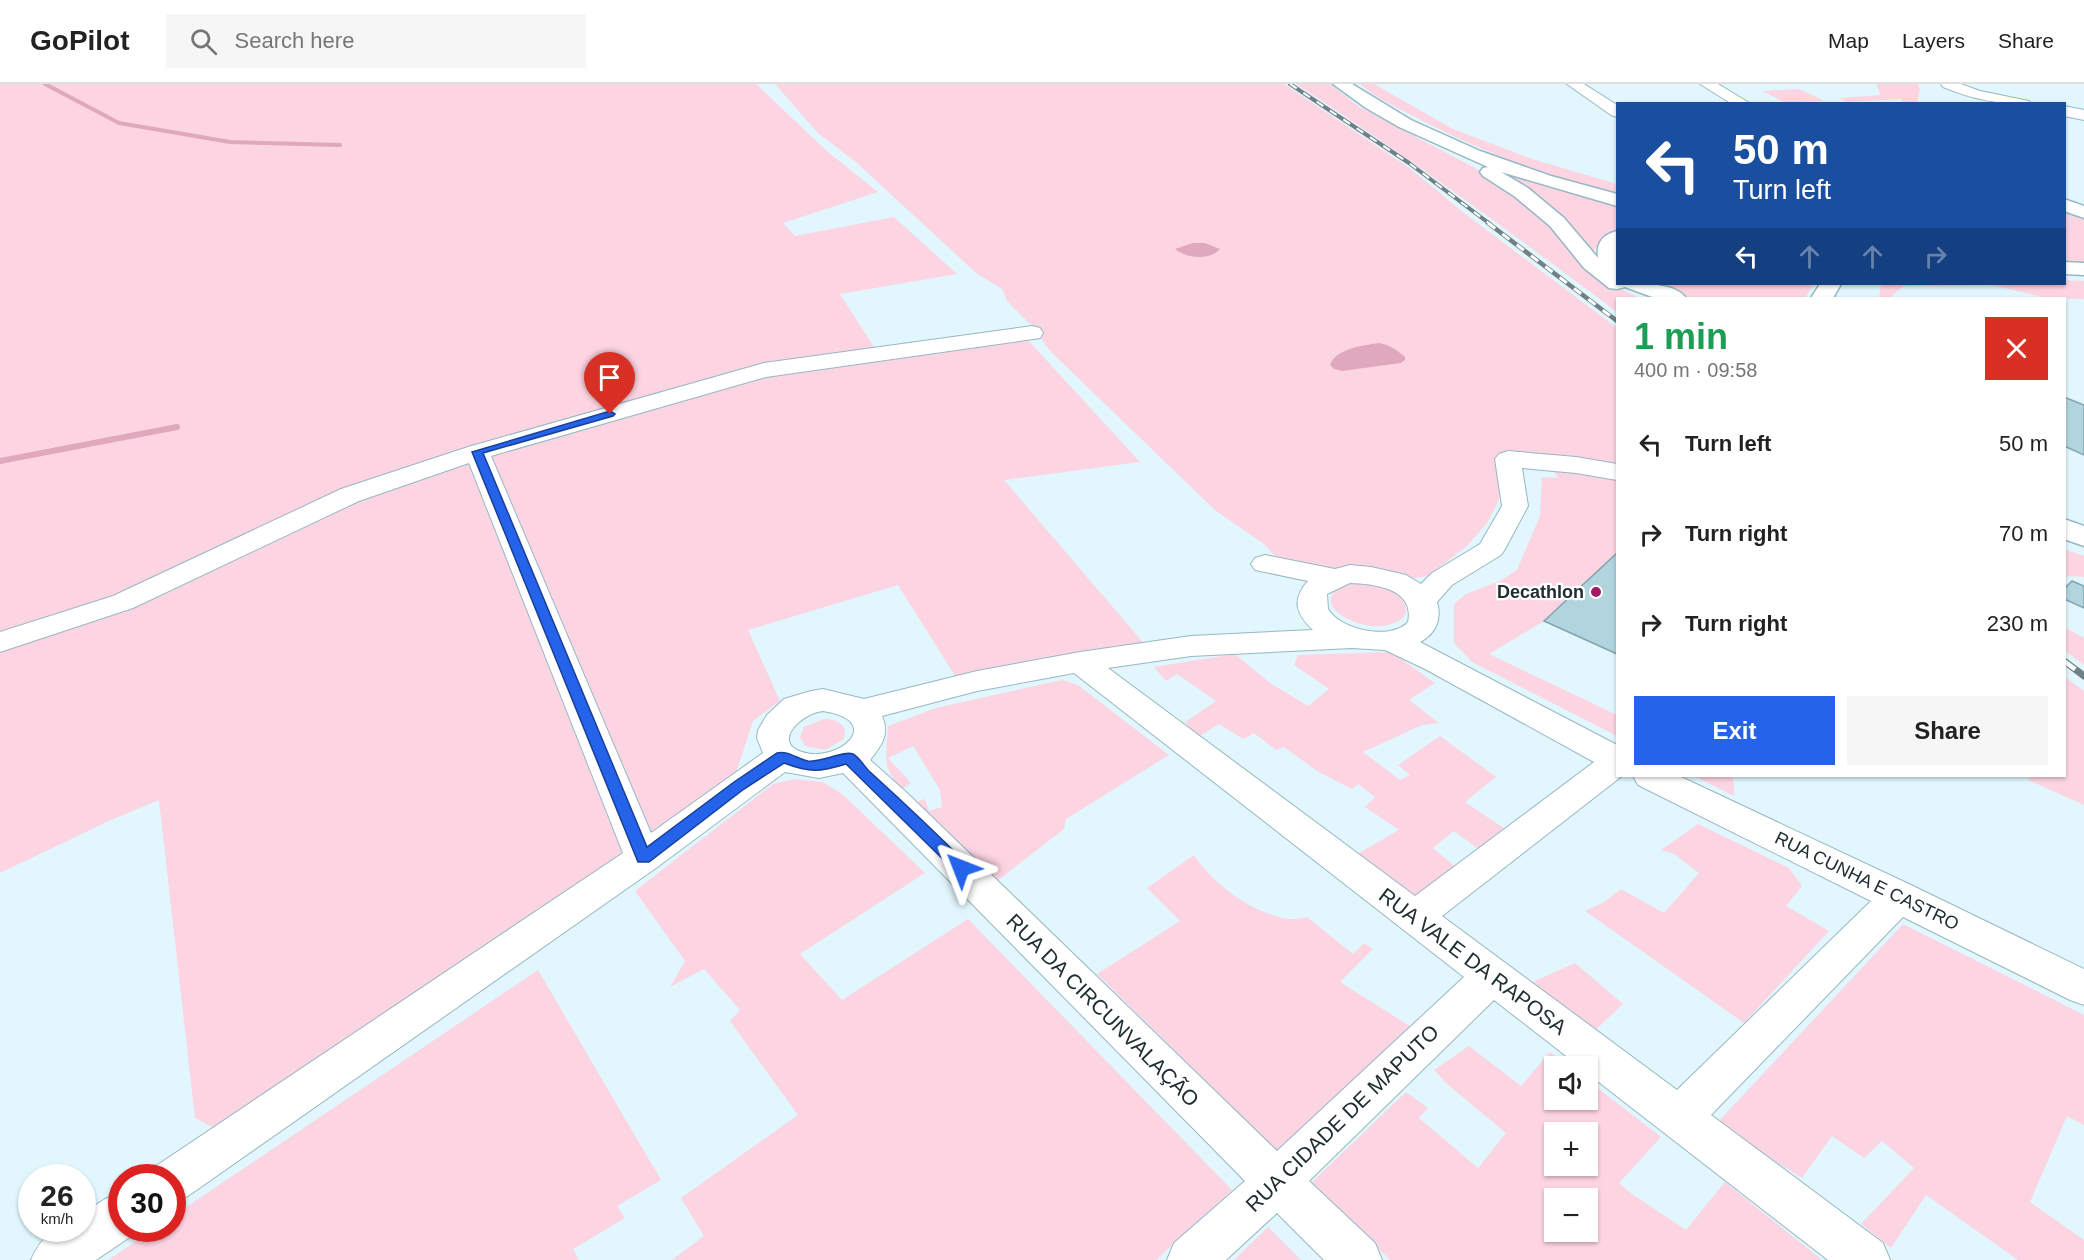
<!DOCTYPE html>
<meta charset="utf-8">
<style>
body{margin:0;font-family:Arial,sans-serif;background:#f6f6f6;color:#222;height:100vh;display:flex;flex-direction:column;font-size:22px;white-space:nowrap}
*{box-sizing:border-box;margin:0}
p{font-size:20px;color:#767676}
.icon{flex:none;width:33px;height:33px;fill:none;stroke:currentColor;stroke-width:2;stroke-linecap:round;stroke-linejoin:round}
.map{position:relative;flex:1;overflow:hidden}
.details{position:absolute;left:1616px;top:213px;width:450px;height:480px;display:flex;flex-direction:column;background:#fff;border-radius:0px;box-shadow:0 2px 4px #0004}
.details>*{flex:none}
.banner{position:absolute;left:1616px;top:18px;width:450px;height:183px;border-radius:0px;box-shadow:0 2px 4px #0004;background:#1a4fa0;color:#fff;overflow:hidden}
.buttons{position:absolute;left:1544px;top:972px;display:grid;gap:12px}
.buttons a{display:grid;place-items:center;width:54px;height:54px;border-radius:0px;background:#fff;box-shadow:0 2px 4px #0004;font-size:30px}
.speed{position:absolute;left:18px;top:1080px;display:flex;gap:12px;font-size:30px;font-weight:700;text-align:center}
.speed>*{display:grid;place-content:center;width:78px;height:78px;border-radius:50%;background:#fff;box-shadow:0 2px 4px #0004;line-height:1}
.speed small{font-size:15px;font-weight:400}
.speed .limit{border:9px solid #d22;background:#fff;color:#111}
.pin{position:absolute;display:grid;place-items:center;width:51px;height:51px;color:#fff;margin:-62px -26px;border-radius:50% 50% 50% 0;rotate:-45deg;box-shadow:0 0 6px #0007}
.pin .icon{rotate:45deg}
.me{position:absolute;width:66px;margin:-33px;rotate:315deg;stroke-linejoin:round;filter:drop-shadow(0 0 4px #0008)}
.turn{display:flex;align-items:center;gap:21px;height:126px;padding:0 18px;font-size:27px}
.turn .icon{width:78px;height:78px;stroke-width:2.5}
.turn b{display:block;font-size:42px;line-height:51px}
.lanes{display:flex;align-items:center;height:57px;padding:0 18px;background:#0003;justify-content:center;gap:30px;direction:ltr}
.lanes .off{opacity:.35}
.round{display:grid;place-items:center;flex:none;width:63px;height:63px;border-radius:0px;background:#f6f6f6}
.overview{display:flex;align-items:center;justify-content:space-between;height:102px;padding:0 18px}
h1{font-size:36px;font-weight:700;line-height:45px;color:#1e9e55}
.primary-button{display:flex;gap:12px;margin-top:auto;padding:12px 18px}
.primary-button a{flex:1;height:69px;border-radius:0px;background:#2563eb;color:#fff;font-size:24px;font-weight:700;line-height:69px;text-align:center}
.primary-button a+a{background:#f6f6f6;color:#222}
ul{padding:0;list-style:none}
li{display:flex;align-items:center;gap:18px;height:90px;padding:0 18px}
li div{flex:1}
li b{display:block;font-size:22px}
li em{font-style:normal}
header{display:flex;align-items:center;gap:36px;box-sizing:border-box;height:84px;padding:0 30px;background:#fff;border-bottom:2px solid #e0e0e0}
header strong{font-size:28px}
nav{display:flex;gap:33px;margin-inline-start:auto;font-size:21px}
.search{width:420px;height:54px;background:#f6f6f6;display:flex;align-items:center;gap:15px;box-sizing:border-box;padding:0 21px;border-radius:0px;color:#767676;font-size:22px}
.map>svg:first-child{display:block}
.green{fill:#fdd4e2;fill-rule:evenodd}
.water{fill:#dfa8bc}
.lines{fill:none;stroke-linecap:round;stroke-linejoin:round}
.stream-far1{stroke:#dfa8bc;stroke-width:4}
.stream{stroke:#dfa8bc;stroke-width:6}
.building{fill:#b1d4df;stroke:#82a4ae;stroke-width:1.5}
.minor-casing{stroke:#96b8c3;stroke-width:2}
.major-casing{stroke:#96b8c3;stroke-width:3}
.minor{fill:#fff;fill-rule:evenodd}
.major{fill:#fff;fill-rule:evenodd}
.rail-far2-casing{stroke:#708186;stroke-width:4}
.rail-far1-casing{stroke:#708186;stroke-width:4.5}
.rail-casing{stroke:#708186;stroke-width:7}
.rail-far2{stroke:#fff;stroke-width:2;stroke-dasharray:8;stroke-linecap:butt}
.rail-far1{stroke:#fff;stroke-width:3;stroke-dasharray:9;stroke-linecap:butt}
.rail{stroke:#fff;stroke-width:4.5;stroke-dasharray:14;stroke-linecap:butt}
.route{fill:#2563eb;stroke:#184099;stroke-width:1.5}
.poi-dot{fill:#a41a62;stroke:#fff;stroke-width:2}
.labels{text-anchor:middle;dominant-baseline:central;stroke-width:4.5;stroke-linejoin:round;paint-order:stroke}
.poi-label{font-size:18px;font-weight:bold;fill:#202e32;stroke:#fff;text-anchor:end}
.street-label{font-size:18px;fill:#202e32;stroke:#fff}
.near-street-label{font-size:21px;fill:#202e32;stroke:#fff}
</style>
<header>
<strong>GoPilot</strong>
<div class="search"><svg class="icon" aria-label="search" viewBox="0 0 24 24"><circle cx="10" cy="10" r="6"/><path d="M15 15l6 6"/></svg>Search here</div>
<nav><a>Map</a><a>Layers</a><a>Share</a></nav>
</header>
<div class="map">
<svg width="2084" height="1176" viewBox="0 0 2084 1176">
<rect width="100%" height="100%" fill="#e1f6fd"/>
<!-- green -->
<g class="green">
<path d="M0,0H756L828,68L878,108L783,139L795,152L894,133L957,190L840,210L883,277L1027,255L1140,378L1004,396L1147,563L957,595L898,501L748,546L780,617L753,637L735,692L597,798L218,1046L195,1034L159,716L111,736L0,789Z"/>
<path d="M775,0H1284L1411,85L1464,129L1617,244V479L1609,476L1544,537L1489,570L1617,631V652L1472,578L1454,559V520L1466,510L1500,497L1517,486L1540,432L1542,393L1558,394L1549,379L1508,375L1498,418L1487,439L1467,462L1428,492L1409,495L1302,489L1284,482L1264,460L1216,427L1051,268L1030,240L1007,217L1002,205L976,189L857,79L818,49Z"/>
<path d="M1296,0H1330L1358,22L1380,34L1492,93L1535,124L1612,201L1640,214H1617V228C1512,149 1407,72 1296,0Z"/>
<path d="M1360,0H1374L1453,45L1532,75L1617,100V109C1548,93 1478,66 1415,33C1396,23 1376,14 1360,0Z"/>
<path d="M1876,0H1918L1920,6L1917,19H1903L1901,15L1847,18L1839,14L1881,11Z"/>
<path d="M1799,5L1825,17L1786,19L1762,7Z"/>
<path d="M1494,85L1617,120V147C1606,152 1598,157 1593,169Z"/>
<path d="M2064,124L2084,131V179L2064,177Z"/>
<path d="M2064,196L2084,197V215L2047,214L1992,201L1903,202L1890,214H1879L1881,200H2064Z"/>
<path d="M1647,200H1814L1805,214H1693Z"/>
<path d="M2064,465L2084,472V493L2064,492Z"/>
<path d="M1351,499C1359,499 1367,498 1375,499C1398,504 1425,532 1388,541C1357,549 1300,516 1351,499Z"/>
<path d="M2064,543L2084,554V581L2064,566Z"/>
<path d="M1391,568L1435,599L1409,616L1439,639L1422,641L1363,668L1400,696L1410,691L1398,681L1440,652L1496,693L1465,718L1508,747L1481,767L1454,747L1433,764L1458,785L1414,818L1356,771L1399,746L1365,723L1375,713L1358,700L1352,705L1317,687L1284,663L1276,666L1254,649L1243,655L1219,640L1198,653L1185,638L1216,617L1177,590L1166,597L1154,583L1235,570L1270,599L1308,622L1329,605L1294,581L1298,571Z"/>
<path d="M2064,592L2084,607V721L2028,696L2032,692H2064Z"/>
<path d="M1062,596L1078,601L1169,671L1066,735L1064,745L997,797L914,719L925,715L929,727L942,723L940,706L913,662L888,674L911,699L902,705C880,682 887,671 888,642L936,624Z"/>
<path d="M824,635C833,635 840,637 845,645L844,655L825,666L805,662L800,653L804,643Z"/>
<path d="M1694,692H1733L1734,712Z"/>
<path d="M795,695L822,698L842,710L925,789L800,870L842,916L968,835L1232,1106L1156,1176H672L704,1152L681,1114L798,1031L730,937L740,926L704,885L670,903L685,877L635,807L773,700Z"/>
<path d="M1698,740L1789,784L1802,802L1786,822L1829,847L1744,939L1585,827L1604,818L1621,805L1664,829L1699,789L1674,770L1661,766Z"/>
<path d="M1194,771C1213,800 1253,830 1289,835C1295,836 1301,834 1307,833L1353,870L1364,859L1373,865L1340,898L1416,946L1279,1069L1097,890L1180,837L1147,804Z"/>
<path d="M1903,840L2084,931V1041L2067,1032L2030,1118L2084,1156V1176H2018L1926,1111L1891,1164L1861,1140L1914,1084L1882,1057L1864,1074L1832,1052L1802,1094L1716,1040Z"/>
<path d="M1575,879L1623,920L1590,951L1522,903Z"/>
<path d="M538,886L661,1096L617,1122L625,1134L573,1165L579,1176H108L154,1145L172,1144L173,1132Z"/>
<path d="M1469,962L1521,1002L1550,968L1569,982H1554V1016H1587V996L1661,1053L1619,1099L1632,1110L1686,1146L1725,1098L1822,1176H1390L1311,1099L1406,1008L1428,1024L1419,1034L1478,1084L1506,1049L1448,1001L1434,986ZM1554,1048H1587V1082H1554ZM1554,1114H1587V1148H1554Z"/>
<path d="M1268,1143L1301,1176H1234Z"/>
</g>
<!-- water -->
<g class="water">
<path d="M1193,159H1205L1220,165C1210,177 1185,174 1175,165Z"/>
<path d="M1379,259C1390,261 1397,266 1405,273V276L1401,279L1342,287L1334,285L1330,281C1335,265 1364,261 1379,259Z"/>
</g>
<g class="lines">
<!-- stream-far1 -->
<path class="stream-far1" d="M45,0L119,39L230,58L340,61"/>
<!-- stream -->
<path class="stream" d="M0,377L177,343"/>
</g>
<!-- building -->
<g class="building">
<path d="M2064,313L2084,321V371L2064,362Z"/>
<path d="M1617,469V570L1544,537Z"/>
<path d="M2072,497L2084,502V524L2064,515V505Z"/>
</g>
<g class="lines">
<!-- minor casing -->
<g class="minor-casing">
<g id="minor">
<path d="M1567,0H1584L1617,21V33L1611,31Z"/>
<path d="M1700,0H1718L1751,20H1732Z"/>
<path d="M1941,0H1961L1980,7L2029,17L2031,20C1997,20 1975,16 1943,3Z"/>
<path d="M2064,22L2084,26V36L2064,32Z"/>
<path d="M1032,242L1040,244L1043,249L1040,254L766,293L491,372L651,749L763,669L757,654L758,646L767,631L784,615L811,607L823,605L864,615L977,587L1080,568L1191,552L1313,546C1296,530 1291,516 1308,497L1255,486L1251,480L1255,474L1265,471L1335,485L1350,481L1371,483L1406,491L1421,500L1432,489L1480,460L1502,422L1495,375L1499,370L1508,367L1576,373L1617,380V396L1576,389L1522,384L1528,422L1505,465L1501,471L1452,501L1437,518C1442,535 1436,550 1420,558L1617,661V692H1622L1442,832L1677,1006L1871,817L1638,701L1633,692H1679L1913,802L2084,885V921L2070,916L1903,833L1711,1031L1883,1159L1890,1176H1828L1587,989V982H1579L1494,916L1309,1097L1375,1159L1382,1176H1324L1277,1129L1226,1176H1167L1174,1159L1245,1097L843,689L819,694L785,688L656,784L188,1112L172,1118V1094H151L156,1082L623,769L469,379L359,417L133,524L0,568V548L113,512L341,405L468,363L764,279ZM1350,499C1376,500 1415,505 1408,538C1391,557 1340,546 1328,525L1327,510ZM1352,564L1385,566L1425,585L1594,678L1415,812L1108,584L1191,572ZM1074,589L1464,893L1277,1067L906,708L870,676C882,661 890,650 882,632L977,607ZM823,627C887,637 838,680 802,668C771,658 802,629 823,627Z"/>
<path d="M122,1109V1144H140L139,1147L96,1176H31C42,1150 55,1144 82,1144V1130L105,1115Z"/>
</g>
</g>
<!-- major casing -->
<g class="major-casing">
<g id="major">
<path d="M1333,0H1352L1411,36L1480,67L1551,92L1617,110V122L1501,88L1528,104L1564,134L1598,174C1596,159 1602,151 1617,147V200C1635,200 1674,197 1686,214H1655L1625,203L1617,205L1609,204L1584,184L1550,142L1514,112L1483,92L1480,88L1483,84L1488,83L1399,43L1366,24Z"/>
<path d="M2064,115L2084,122V134L2064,127Z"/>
<path d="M2064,178L2084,179V191L2064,190Z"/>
<path d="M1820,200H1841L1833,214H1811Z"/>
<path d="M2064,435L2084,442V462L2064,455Z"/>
</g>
</g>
<!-- minor -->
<use href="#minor" class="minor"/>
<!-- major -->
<use href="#major" class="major"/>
<!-- rail-far2 casing -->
<g class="rail-far2-casing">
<path id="rail-far2" d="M1290,0L1409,79L1490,140"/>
</g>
<!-- rail-far1 casing -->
<g class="rail-far1-casing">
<path id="rail-far1" d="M1488,139L1617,237"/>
</g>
<!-- rail casing -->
<g class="rail-casing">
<path id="rail" d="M2064,577L2084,592"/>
</g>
<!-- rail-far2 -->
<use href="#rail-far2" class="rail-far2"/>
<!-- rail-far1 -->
<use href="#rail-far1" class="rail-far1"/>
<!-- rail -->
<use href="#rail" class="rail"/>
</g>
<!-- route -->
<path class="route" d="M610,327L615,330L613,332L483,369L647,763L734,698L777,669C788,666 797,675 808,677C821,679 844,666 853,670C859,673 864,682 869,687C902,717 935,748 967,780L969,784L967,788H956L846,680C820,688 810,689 784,679L744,705L649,778H638L472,368Z"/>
<!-- markers -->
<circle class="poi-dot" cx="1596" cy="508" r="6"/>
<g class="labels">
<!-- poi labels -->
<g class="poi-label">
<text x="1584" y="508">Decathlon</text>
</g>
<!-- street labels -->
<g class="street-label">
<text transform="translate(1867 797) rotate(26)">RUA CUNHA E CASTRO</text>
</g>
<!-- near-street labels -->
<g class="near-street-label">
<text transform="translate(1473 877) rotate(37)">RUA VALE DA RAPOSA</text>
<text transform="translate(1103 926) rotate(45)">RUA DA CIRCUNVALAÇÃO</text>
<text transform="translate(1342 1034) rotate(-44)">RUA CIDADE DE MAPUTO</text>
</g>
</g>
</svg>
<div class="buttons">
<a><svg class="icon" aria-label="sound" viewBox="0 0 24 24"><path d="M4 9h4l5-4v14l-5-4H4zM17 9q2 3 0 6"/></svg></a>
<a>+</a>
<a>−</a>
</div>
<div class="speed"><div>26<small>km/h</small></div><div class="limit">30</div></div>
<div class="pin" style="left:610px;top:330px;background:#d93025"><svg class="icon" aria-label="arrive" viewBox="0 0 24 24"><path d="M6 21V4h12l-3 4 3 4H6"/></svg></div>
<svg class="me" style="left:961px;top:784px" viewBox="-20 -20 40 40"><path d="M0-17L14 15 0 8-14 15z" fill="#2563eb" stroke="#fff" stroke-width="4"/></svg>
<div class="banner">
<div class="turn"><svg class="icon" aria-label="left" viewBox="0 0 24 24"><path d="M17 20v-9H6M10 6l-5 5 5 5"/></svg><div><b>50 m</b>Turn left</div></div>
<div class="lanes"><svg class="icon" aria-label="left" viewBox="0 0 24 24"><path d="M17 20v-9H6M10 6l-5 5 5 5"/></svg><svg class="icon off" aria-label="ahead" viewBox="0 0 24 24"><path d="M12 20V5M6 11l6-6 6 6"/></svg><svg class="icon off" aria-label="ahead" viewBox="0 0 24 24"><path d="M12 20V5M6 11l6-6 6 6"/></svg><svg class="icon off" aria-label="right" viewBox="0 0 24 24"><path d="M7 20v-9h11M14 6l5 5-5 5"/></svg></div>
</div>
<section class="details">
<div class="overview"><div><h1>1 min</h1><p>400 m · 09:58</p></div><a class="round" style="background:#d93025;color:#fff"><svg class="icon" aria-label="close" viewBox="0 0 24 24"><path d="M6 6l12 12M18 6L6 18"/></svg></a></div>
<ul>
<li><svg class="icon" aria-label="left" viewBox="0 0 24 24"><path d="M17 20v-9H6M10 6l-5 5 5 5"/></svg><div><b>Turn left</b></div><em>50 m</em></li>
<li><svg class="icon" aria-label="right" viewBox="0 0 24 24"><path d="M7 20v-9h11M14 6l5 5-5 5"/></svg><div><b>Turn right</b></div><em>70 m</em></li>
<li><svg class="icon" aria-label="right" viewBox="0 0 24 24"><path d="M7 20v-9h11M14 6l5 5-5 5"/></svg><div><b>Turn right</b></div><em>230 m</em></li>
</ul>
<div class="primary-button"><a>Exit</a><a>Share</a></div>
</section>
</div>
